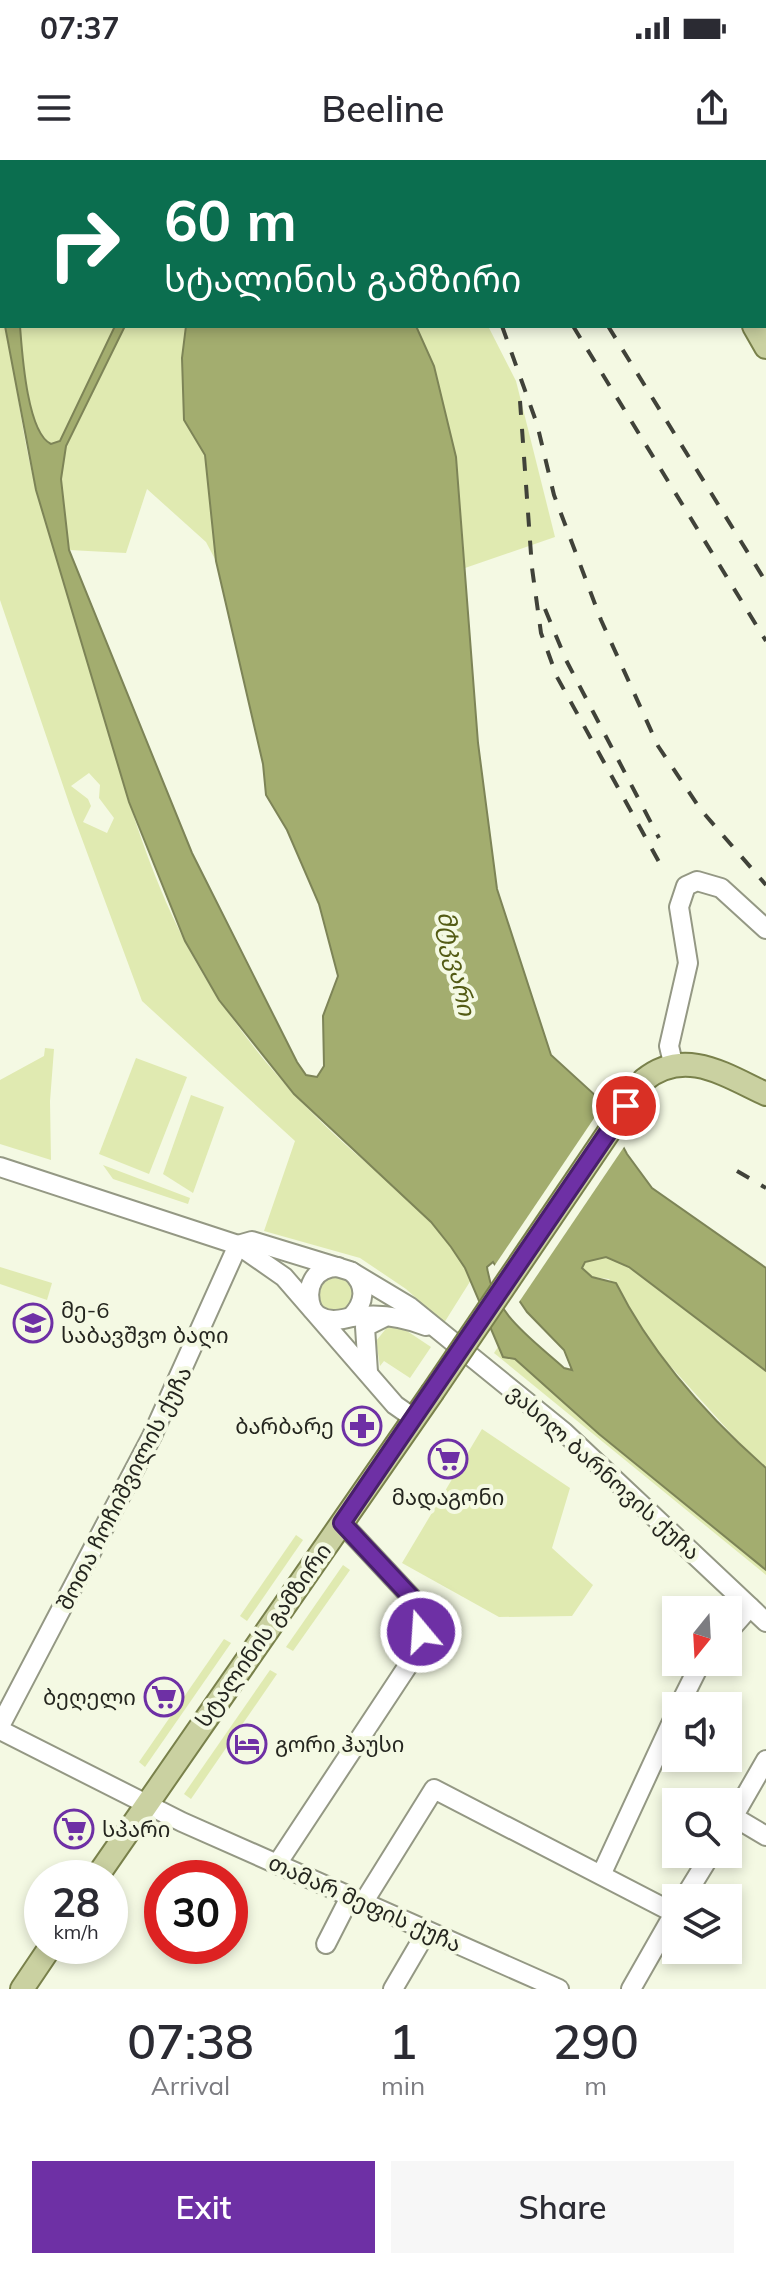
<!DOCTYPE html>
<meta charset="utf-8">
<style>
body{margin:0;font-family:Mulish,"Noto Sans Georgian",sans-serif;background:#f7f7f7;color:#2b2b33;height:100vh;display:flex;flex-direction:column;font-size:30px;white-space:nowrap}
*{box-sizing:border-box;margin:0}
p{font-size:26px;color:#7c7c81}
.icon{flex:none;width:44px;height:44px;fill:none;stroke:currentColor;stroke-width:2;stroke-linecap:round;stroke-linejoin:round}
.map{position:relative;height:1829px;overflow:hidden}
.side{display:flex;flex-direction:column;background:#fff;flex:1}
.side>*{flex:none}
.guide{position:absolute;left:0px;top:0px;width:766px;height:168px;box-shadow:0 4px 12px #0003;background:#0b6e4f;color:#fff;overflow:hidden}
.needle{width:52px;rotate:198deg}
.tools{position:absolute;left:662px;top:1436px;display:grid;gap:16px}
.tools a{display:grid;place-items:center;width:80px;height:80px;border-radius:0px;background:#fff;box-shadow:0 4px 12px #0003;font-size:40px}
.speed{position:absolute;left:24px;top:1700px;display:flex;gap:16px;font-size:40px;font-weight:700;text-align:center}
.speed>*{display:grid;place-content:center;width:104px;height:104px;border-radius:50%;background:#fff;box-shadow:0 4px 12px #0003;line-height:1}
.speed small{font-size:20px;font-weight:400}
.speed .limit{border:12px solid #d22;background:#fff;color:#111}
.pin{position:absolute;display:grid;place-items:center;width:68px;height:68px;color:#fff;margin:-34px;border:4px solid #fff;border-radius:50%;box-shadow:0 2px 8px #0007}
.me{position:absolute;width:88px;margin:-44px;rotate:342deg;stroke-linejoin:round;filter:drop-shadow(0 0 6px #0008)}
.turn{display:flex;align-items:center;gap:28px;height:168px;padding:0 32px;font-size:36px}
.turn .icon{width:104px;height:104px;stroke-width:2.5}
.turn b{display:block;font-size:56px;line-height:68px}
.eta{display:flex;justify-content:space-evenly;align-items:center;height:136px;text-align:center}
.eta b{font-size:48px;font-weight:600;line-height:56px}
.action{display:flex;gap:16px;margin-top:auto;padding:16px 32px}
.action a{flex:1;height:92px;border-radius:0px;background:#6e30a5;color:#fff;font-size:32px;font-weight:600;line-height:92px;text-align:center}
.action a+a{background:#f7f7f7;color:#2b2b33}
.status{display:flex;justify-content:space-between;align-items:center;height:56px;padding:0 40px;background:#fff;direction:ltr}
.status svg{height:22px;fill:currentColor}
header{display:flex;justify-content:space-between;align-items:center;height:104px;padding:0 32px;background:#fff;font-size:36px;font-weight:600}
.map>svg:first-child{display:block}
.green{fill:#e0eab1;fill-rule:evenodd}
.water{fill:#a3ad6f;stroke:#7d8457;stroke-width:2;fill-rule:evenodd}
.pier{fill:#f4f9e3}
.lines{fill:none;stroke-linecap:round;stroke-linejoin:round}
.minor-casing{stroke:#949884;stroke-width:22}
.major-casing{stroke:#79814b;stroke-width:26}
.minor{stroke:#fff;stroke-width:18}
.major{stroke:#cad1a1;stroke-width:22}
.rail{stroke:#404239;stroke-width:4;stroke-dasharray:14 14;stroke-linecap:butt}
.major-bridge-casing{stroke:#79814b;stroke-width:26;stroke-linecap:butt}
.major-bridge{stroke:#cad1a1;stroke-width:22}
.route-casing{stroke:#481f6b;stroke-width:20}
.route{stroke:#6e30a5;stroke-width:14}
.labels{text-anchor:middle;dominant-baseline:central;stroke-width:8;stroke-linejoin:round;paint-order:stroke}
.poi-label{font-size:22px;fill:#25261f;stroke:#f4f9e3;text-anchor:start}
.street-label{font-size:22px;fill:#25261f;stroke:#f4f9e3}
.water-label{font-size:24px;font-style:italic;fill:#535b14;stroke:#f4f9e3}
</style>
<div class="status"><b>07:37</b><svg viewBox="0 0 49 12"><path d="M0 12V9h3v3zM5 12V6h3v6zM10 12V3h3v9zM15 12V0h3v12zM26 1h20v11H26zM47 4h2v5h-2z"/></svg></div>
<header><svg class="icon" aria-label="menu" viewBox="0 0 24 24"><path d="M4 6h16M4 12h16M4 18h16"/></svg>Beeline<svg class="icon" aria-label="share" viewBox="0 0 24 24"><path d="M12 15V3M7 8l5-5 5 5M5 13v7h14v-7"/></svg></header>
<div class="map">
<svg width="766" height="1829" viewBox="0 0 766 1829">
<rect width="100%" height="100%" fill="#f4f9e3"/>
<!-- green -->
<g class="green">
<path d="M0,139L2,166H5C17,221 22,279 37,332C51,385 71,436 86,488C119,609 149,738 221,842C254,891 292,935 335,975C383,1020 442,1059 471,1120L444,1163L406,1129L360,1098L264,1071L295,981L142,841L72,652L0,440ZM89,613L100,625L99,638L114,658L107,673L83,662L91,646L88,639L71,626Z"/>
<path d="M20,166H115L60,281L51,284C27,273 22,192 20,166Z"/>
<path d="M125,166H186L182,198L184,260L205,295L216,401L206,382L147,329L126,393L69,390L61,319L66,286Z"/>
<path d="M416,166H488L516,221L555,377L465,408C459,323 452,244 416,166Z"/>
<path d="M45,888L54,889L50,941L51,1000L0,984V920L44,896Z"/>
<path d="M136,898L187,917L149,1014L99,994Z"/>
<path d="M191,935L224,947L193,1033L163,1014Z"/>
<path d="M103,1005L190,1038L188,1044L113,1019Z"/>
<path d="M606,1097L629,1107L766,1211V1308L745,1289L646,1179L619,1130L609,1119L592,1117L582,1108L584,1102Z"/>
<path d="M0,1107L52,1123L47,1140L0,1124Z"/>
<circle cx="335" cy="1135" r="18"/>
<path d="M389,1165H398L431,1187L410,1218L384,1201L380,1206L376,1181Z"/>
<path d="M498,1187L503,1197L515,1198L599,1274L766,1410V1415L494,1193Z"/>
<path d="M482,1269L570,1328L552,1388L593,1425L572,1456L499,1457L402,1403Z"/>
<path d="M296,1375L303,1380L247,1461L240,1456Z"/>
<path d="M343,1405L350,1410L293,1491L286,1487Z"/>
<path d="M224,1479L231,1483L145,1607L139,1602Z"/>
<path d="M270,1510L277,1514L191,1639L184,1634Z"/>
</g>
<!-- water -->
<path class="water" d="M5,166H20C22,192 27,273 51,284L60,281L115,166H125L66,286L61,319L69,390L192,693L297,902L306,915L317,917L324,906L323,856L338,816L319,744L287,670L266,635L263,604L216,401L205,295L184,260L182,198L186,166H416L434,206L456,297L478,583L497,729L551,895L596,936L627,994L652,1028L766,1108V1211L629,1107L606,1097L585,1102L582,1108L592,1117L616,1123C651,1193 707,1256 766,1308V1410L599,1274L515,1199L503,1197L465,1108L451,1087L431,1062L294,934L219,840L185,781L129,642L36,330ZM493,1102L527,1152L564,1190L572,1210L564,1208C532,1179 493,1154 487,1107Z"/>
<!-- pier -->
<path class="pier" d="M605,942L626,984L517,1145L493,1108Z"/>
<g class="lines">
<!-- minor casing -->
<g class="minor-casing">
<g id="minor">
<path d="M673,903L669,886L688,803L679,747L686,726L697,721L721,728L766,769"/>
<path d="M0,1007L238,1085L284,1117L395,1245L415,1259"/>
<path d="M238,1085L252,1081L350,1111L410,1147L564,1272L766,1462"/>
<path d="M312,1149C304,1128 314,1107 338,1107"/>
<path d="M319,1156C335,1165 346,1156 363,1156C386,1154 405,1158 426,1166"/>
<path d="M351,1157C365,1143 367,1126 352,1112"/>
<path d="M368,1212L365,1167L383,1158"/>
<path d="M728,1472L750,1447"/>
<path d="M679,1546L701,1502"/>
<path d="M0,1566L152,1276L238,1085"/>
<path d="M0,1570L182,1662L559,1829"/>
<path d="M734,1657L766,1676"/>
<path d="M728,1666L766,1600"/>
<path d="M277,1704L409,1504L421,1472L411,1437L342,1363"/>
<path d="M602,1713L676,1553"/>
<path d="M684,1738L711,1694"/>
<path d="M363,1743L434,1629L674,1753"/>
<path d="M326,1784L350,1737"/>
<path d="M393,1829L427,1771"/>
<path d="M631,1829L676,1750"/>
</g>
</g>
<!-- major casing -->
<g class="major-casing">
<g id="major">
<path d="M654,0L655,2"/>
<path d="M754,166L766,187"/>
<path d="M644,920C685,887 725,915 766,934"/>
<path d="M96,1718L432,1233"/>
<path d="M22,1829L51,1786"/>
</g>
</g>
<!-- minor -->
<use href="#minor" class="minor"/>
<!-- major -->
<use href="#major" class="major"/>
<!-- rail -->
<g class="rail">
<path d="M428,0L429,2"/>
<path d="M472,0L473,2"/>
<path d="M506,0L507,2"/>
<path d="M502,166L537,264L554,335L601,460L658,586L701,650L766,725"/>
<path d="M573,166L766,481"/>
<path d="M608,166L766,422"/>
<path d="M520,241L532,408L541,473L557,517L664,711"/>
<path d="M545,449L566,500L659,678"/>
<path d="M737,1011L766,1028"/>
</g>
<!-- major-bridge casing -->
<g class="major-bridge-casing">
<path id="major-bridge" d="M432,1233L644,920"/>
</g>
<!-- major-bridge -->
<use href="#major-bridge" class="major-bridge"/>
</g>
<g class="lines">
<!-- route casing -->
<g class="route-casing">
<path id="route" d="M421,1472L411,1437L342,1363L626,946"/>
</g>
<!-- route -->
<use href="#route" class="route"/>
</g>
<!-- icons -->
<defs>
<g id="school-ring" transform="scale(2)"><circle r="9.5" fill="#f4f9e3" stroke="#6e30a5" stroke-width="1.5"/><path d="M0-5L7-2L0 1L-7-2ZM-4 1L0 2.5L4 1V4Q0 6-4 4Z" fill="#6e30a5"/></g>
<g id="pharmacy-ring" transform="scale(2)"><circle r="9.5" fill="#f4f9e3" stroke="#6e30a5" stroke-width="1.5"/><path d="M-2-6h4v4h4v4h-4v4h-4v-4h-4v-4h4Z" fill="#6e30a5"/></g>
<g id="supermarket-ring" transform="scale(2)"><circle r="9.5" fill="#f4f9e3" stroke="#6e30a5" stroke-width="1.5"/><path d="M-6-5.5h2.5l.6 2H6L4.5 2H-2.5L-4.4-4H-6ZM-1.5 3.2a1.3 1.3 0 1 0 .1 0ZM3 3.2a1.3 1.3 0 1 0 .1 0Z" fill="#6e30a5"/></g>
<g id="hotel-ring" transform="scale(2)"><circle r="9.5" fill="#f4f9e3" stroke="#6e30a5" stroke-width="1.5"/><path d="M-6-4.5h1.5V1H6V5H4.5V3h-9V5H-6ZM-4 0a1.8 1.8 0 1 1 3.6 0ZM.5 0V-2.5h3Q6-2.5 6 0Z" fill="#6e30a5"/></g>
</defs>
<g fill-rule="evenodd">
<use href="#school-ring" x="33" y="1163"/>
<use href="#pharmacy-ring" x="362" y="1266"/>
<use href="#supermarket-ring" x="448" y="1299"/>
<use href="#supermarket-ring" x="164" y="1537"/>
<use href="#hotel-ring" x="247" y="1584"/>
<use href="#supermarket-ring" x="74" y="1669"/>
</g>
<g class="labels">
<!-- poi labels -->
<g class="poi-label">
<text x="61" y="1150">მე-6<tspan x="61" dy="25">საბავშვო ბაღი</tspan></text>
<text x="334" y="1266" text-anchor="end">ბარბარე</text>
<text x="448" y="1337" text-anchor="middle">მადაგონი</text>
<text x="136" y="1537" text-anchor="end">ბეღელი</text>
<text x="275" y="1584">გორი ჰაუსი</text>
<text x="102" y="1669">სპარი</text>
</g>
<!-- street labels -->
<g class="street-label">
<text transform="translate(604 1312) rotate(42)">ვასილ ბარნოვის ქუჩა</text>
<text transform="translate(124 1328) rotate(-63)">შოთა ჩოჩიშვილის ქუჩა</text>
<text transform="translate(263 1475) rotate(-55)">სტალინის გამზირი</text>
<text transform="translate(365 1743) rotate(24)">თამარ მეფის ქუჩა</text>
</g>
<!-- water labels -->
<g class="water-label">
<text transform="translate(457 803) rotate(78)">მტკვარი</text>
</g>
</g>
</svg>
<div class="tools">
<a><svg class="needle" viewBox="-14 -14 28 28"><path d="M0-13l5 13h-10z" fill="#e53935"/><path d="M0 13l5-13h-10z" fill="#7c7c81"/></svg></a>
<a><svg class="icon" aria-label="sound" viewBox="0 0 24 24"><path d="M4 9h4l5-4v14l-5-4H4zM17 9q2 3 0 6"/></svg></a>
<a><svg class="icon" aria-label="search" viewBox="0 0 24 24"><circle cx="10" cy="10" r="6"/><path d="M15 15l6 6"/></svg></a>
<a><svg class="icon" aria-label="layers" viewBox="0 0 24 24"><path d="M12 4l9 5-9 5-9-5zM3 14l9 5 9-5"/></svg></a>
</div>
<div class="speed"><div>28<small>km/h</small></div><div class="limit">30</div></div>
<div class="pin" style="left:626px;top:946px;background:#d93025"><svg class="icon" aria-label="arrive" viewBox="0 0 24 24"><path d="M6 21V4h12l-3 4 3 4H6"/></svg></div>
<svg class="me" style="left:421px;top:1472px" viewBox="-20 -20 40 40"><circle r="17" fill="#6e30a5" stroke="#fff" stroke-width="3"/><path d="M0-11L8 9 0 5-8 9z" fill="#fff"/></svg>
<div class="guide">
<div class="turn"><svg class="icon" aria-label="right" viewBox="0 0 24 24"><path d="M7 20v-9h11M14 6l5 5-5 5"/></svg><div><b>60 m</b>სტალინის გამზირი</div></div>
</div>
</div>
<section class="side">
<div class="eta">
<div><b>07:38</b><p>Arrival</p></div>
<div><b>1</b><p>min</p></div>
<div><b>290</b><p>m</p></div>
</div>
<div class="action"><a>Exit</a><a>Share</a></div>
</section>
